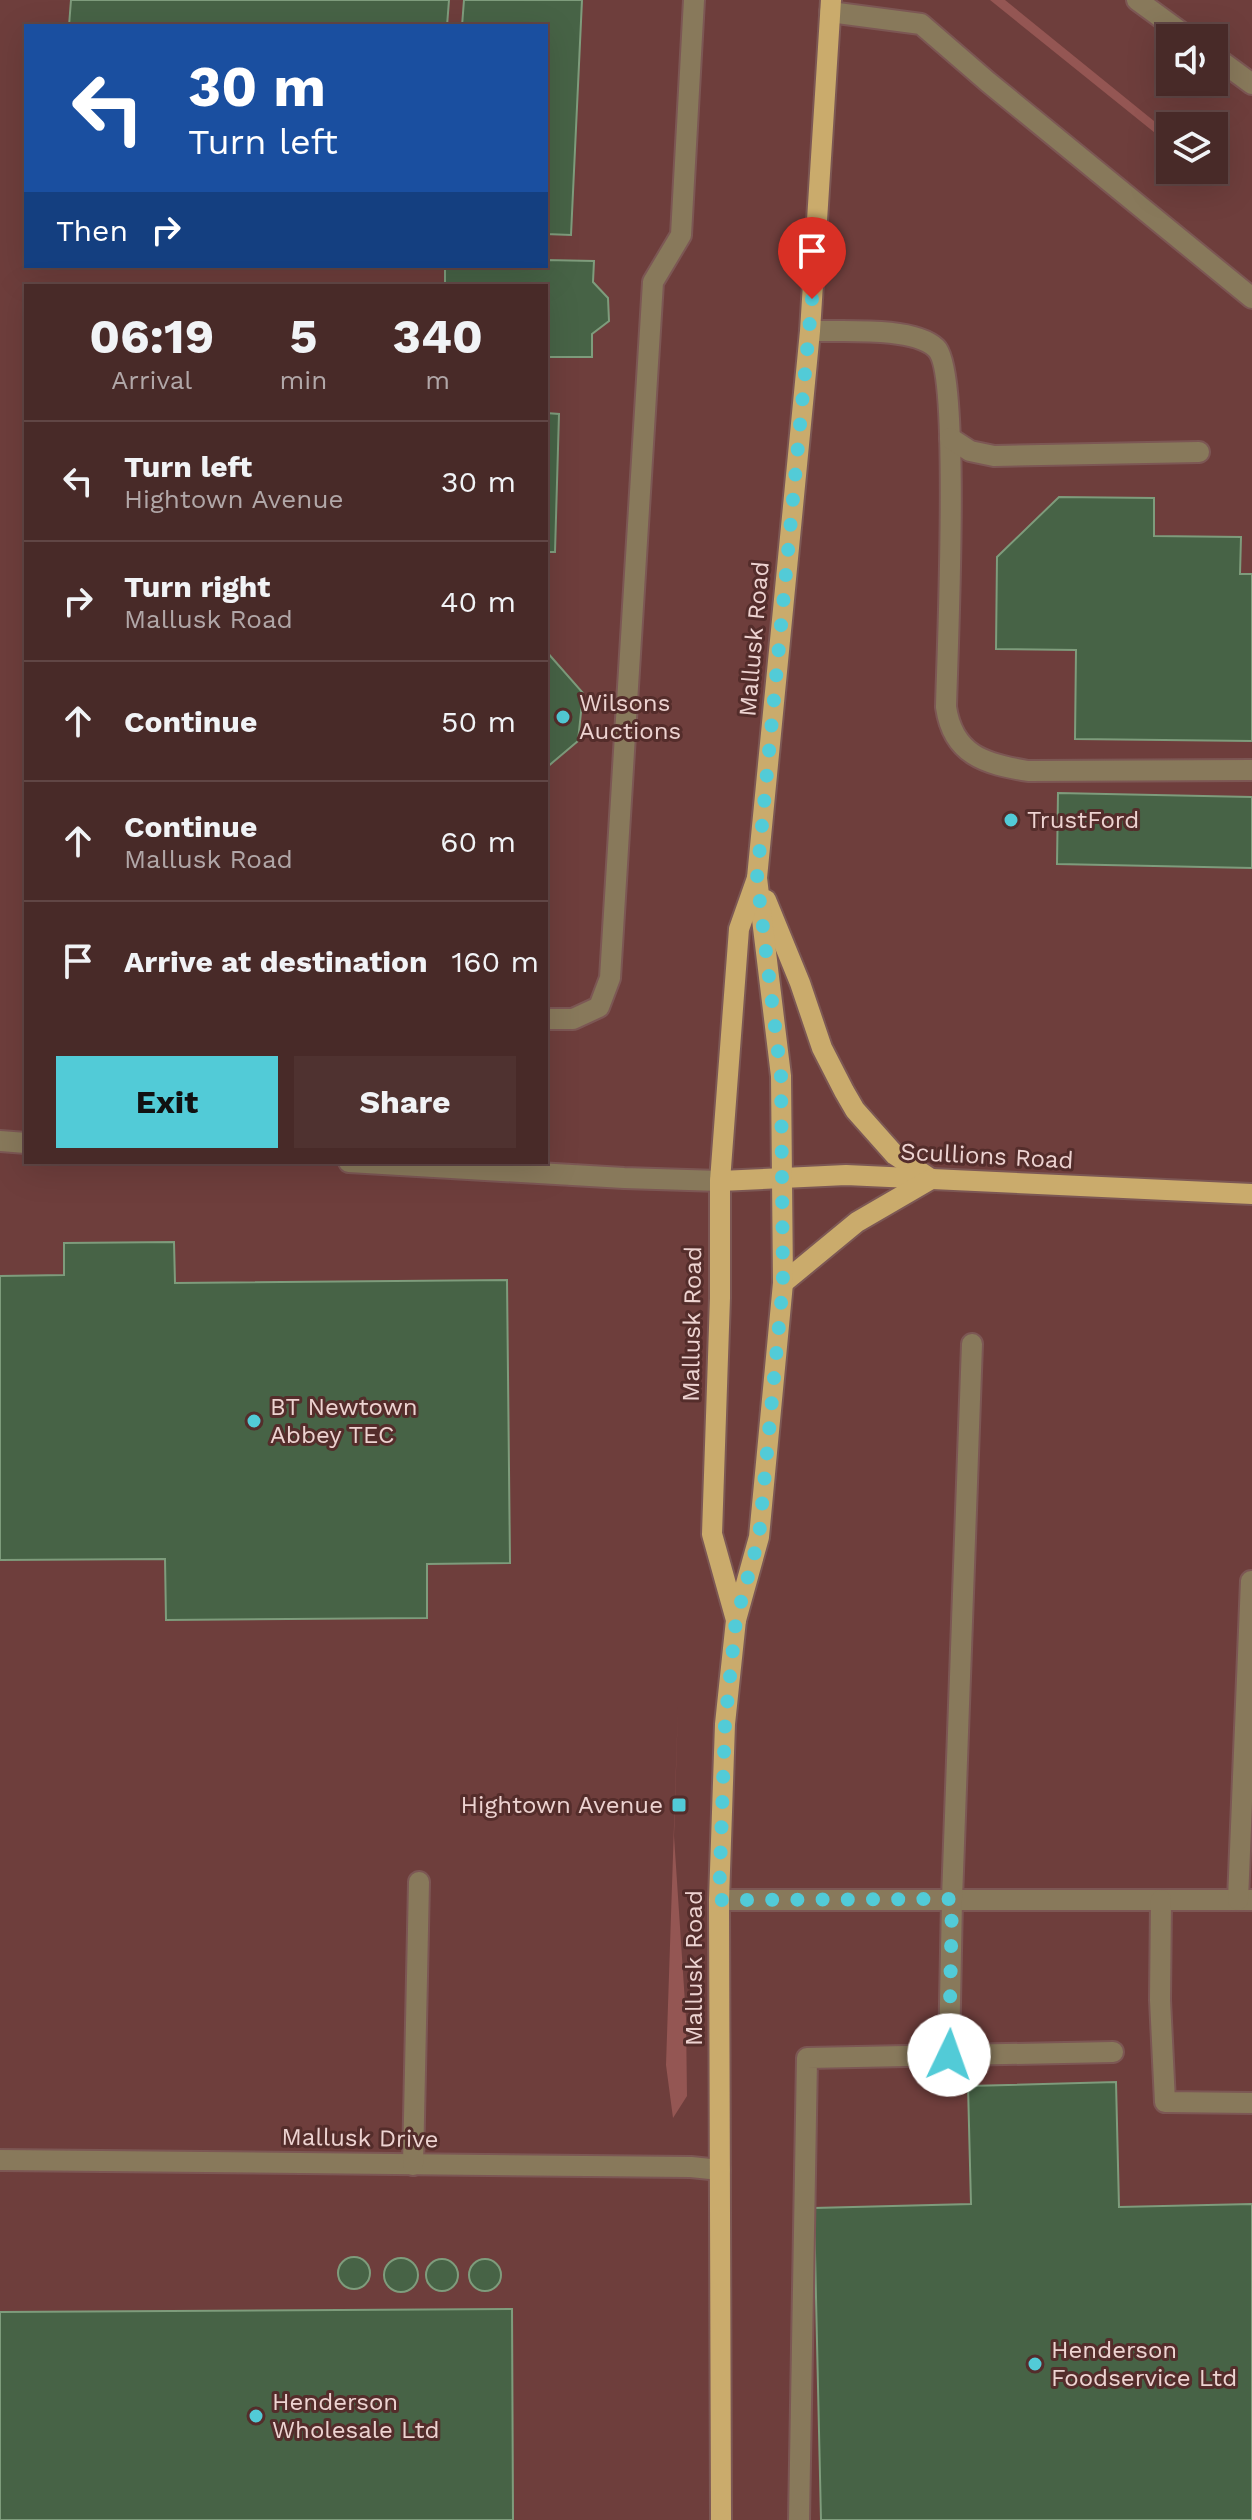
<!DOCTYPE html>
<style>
body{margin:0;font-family:"Work Sans",sans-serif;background:#4f3230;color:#f1f3f6;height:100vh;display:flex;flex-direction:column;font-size:30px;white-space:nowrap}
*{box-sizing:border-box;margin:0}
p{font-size:26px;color:#b1a7a8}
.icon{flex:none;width:44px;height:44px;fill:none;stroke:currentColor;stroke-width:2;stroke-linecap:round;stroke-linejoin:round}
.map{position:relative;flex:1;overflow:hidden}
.drawer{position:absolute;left:24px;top:284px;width:524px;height:880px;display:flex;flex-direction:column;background:#482a28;border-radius:0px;box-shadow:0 8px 32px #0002,0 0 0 2px #604645}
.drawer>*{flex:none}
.top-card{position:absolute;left:24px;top:24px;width:524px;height:244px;border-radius:0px;box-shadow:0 8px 32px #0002,0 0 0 2px #604645;background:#1a4fa0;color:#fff;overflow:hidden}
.buttons{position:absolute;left:1156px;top:24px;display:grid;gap:16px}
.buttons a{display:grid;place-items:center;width:72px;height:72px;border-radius:0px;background:#482a28;box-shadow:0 8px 32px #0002,0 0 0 2px #604645;font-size:40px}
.pin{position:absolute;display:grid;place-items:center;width:68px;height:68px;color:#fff;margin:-82px -34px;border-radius:50% 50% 50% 0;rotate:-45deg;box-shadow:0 0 8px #0007}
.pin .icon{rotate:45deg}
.me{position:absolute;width:88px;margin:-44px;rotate:3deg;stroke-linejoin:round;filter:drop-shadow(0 0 6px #0008)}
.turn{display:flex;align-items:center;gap:28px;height:168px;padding:0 32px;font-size:36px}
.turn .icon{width:104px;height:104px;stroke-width:2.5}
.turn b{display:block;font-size:56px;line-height:68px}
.then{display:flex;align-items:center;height:76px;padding:0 32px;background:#0003;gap:16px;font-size:30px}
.eta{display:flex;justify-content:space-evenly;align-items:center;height:136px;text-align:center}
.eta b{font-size:48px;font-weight:700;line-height:56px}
.action{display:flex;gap:16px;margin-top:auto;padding:16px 32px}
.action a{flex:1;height:92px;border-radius:0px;background:#52cbd7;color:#111;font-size:32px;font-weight:700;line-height:92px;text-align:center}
.action a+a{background:#4f3230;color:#f1f3f6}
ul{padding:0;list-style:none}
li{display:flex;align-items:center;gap:24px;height:120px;padding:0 32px;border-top:2px solid #604645}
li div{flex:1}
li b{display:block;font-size:30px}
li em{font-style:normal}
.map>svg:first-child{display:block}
.built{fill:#6e3e3c;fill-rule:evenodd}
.green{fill:#945653}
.building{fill:#476346;stroke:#7e9c7c;stroke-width:2}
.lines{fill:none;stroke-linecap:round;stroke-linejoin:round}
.minor-casing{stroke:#7c5754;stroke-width:24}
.major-casing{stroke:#7c5754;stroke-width:24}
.minor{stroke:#88795b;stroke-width:20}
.major{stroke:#caab6c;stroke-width:20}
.route{stroke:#52cbd7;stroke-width:14;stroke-dasharray:0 25.2}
.poi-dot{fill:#52cbd7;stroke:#542d2b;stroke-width:3}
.labels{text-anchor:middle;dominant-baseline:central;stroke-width:6;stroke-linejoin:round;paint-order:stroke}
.street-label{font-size:24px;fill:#edd3d1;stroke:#542d2b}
.poi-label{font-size:24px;fill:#edd3d1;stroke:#542d2b;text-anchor:start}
</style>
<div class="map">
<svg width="1252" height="2520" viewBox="0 0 1252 2520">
<rect width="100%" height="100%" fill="#603835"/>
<!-- built -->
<path class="built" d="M0,0H1252V2520H0ZM26,26H546V266H26ZM1170,38H1214V82H1170ZM1170,126H1214V170H1170ZM26,286H546V1162H26Z"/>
<!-- green -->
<g class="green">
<path d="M990,0H1005L1170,134V145Z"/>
<path d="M678,1706L674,1836L686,2018L687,2096L673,2118L666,2065Z"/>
</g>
<!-- building -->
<g class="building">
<path d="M71,0H449L447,26H69Z"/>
<path d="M464,0H582L571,235L546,234V26H462Z"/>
<path d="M546,260L594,261L593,282L608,298L609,321L592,334V357H546V286H445V266H546Z"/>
<path d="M546,413L559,414L555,552H546Z"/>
<path d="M1059,497L1154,498V536L1241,537L1240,574H1252V741L1075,739L1076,650L996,649L997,557Z"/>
<path d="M546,651L583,693L578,741L546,768Z"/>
<path d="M1058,793L1252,797V868L1057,864Z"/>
<path d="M174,1242L175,1283L507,1280L510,1563L427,1564V1618L166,1620L165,1559L0,1560V1276L64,1275V1243Z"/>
<path d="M1116,2082L1119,2207L1252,2204V2520H821L814,2208L971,2204L968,2086Z"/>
<circle cx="354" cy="2273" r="16"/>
<circle cx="401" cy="2275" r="17"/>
<circle cx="485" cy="2275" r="16"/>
<circle cx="442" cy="2275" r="16"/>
<path d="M512,2309L513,2520H0V2312Z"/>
</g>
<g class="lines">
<!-- minor casing -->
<g class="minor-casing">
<g id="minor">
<path d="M1137,0L1189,38"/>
<path d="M830,12L921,24L988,82L1252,298"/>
<path d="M1214,56L1252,84"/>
<path d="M810,331C841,332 913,326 936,348C961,371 947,657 946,707C953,755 985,764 1028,771L1252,770"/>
<path d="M950,438L970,451L994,456L1199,452"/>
<path d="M546,1019H573L599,1007L610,978L653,282L681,235L694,0"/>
<path d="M0,1141L26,1143"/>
<path d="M349,1162L624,1178L720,1181"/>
<path d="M719,1900H1252"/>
<path d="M1161,1900L1160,2000L1165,2102L1252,2103"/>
<path d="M1238,1900L1251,1581"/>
<path d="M949,2055L952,1899L972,1344"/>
<path d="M0,2160L691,2167L720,2170"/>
<path d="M413,2165L419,1882"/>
<path d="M799,2520L807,2058L1113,2052"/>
</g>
</g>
<!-- major casing -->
<g class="major-casing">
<g id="major">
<path d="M766,900L800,983L822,1048L844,1091L855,1110L895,1155L931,1179"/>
<path d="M720,1181L846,1175L1252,1194"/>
<path d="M783,1283L857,1222L931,1179"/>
<path d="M736,1620L759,1537L783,1283L781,1076L757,878L810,331L831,0"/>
<path d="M721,2520L719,1900L725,1724L736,1620L712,1534L720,1298V1181L739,929L757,878"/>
</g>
</g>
<!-- minor -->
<use href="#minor" class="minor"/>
<!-- major -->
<use href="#major" class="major"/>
</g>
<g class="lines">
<!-- route -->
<path class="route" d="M812,299L757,878L781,1076L783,1283L759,1537L736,1620L725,1724L719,1900L952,1899L949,2055"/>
</g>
<!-- markers -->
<g class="poi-dot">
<circle cx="563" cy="717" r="8"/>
<circle cx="1011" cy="820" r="8"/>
<circle cx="254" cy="1421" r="8"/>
<rect x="671" y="1797" width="16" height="16" rx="4"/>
<circle cx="1035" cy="2364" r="8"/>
<circle cx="256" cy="2416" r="8"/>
</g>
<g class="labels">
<!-- street labels -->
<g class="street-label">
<text transform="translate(754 639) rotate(-85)">Mallusk Road</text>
<text transform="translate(987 1156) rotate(3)">Scullions Road</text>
<text transform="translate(692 1324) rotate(-89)">Mallusk Road</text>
<text transform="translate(694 1968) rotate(-90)">Mallusk Road</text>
<text transform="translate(360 2138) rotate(1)">Mallusk Drive</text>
</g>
<!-- poi labels -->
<g class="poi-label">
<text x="579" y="703">Wilsons<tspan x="579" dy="28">Auctions</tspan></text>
<text x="1027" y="820">TrustFord</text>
<text x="270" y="1407">BT Newtown<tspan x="270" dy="28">Abbey TEC</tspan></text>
<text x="663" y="1805" text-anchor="end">Hightown Avenue</text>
<text x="1051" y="2350">Henderson<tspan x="1051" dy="28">Foodservice Ltd</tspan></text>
<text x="272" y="2402">Henderson<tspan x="272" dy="28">Wholesale Ltd</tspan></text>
</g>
</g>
</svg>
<div class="buttons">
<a><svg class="icon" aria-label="sound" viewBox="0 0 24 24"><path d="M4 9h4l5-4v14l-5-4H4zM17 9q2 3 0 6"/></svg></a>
<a><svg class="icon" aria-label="layers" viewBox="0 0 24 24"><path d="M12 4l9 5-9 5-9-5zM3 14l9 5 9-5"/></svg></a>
</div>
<div class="pin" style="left:812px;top:299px;background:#d93025"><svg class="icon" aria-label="arrive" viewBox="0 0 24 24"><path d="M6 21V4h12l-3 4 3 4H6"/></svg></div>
<svg class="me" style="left:949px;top:2055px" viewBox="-20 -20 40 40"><circle r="19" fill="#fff"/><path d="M0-13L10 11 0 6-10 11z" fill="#52cbd7"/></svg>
<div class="top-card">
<div class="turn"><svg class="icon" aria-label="left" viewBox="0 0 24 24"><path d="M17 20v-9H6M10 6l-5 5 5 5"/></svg><div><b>30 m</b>Turn left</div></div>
<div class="then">Then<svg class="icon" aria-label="right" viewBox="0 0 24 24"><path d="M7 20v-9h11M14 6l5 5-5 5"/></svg></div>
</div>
<section class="drawer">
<div class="eta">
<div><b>06:19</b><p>Arrival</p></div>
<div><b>5</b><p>min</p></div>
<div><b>340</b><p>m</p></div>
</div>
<ul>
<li><svg class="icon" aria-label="left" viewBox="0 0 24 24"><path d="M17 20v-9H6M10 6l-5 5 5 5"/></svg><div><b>Turn left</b><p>Hightown Avenue</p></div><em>30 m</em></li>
<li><svg class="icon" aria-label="right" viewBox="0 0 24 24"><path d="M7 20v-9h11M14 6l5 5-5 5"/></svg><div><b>Turn right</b><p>Mallusk Road</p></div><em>40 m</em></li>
<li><svg class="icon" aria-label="ahead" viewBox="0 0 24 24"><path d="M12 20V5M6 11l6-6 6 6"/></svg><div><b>Continue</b></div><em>50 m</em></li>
<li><svg class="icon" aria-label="ahead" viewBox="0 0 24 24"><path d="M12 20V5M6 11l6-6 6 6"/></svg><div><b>Continue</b><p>Mallusk Road</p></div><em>60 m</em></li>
<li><svg class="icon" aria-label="arrive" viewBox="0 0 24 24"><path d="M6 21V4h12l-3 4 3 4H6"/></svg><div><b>Arrive at destination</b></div><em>160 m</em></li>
</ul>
<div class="action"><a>Exit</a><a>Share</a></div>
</section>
</div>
